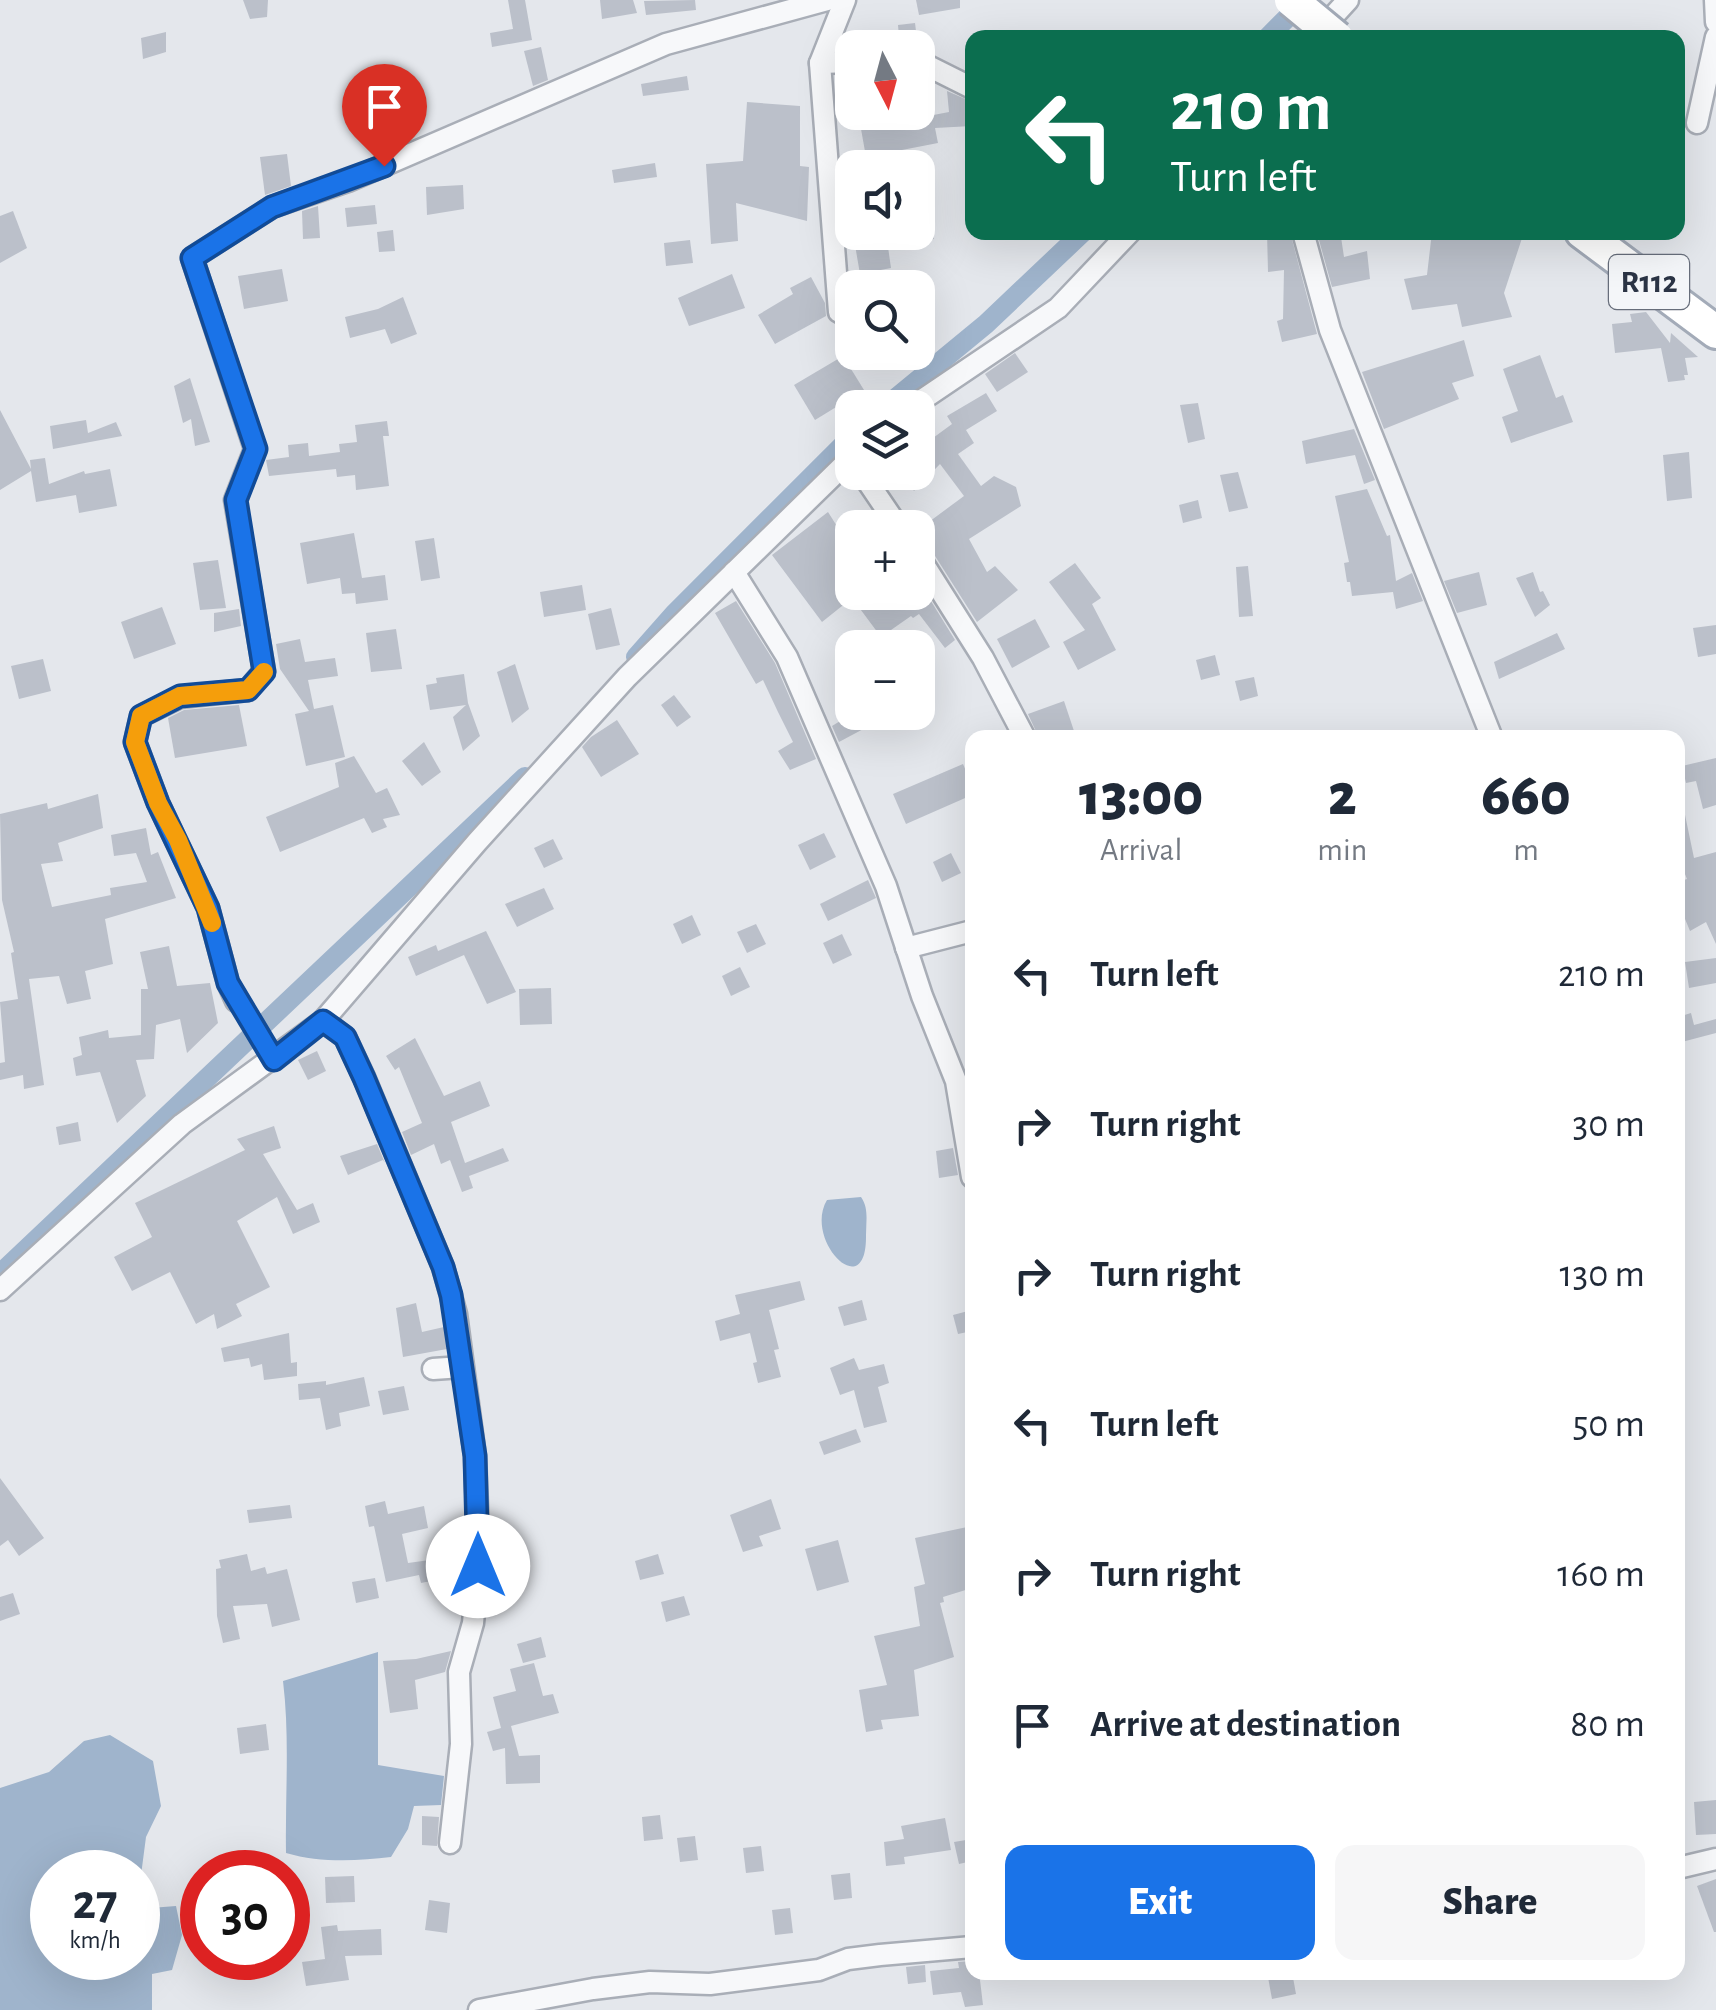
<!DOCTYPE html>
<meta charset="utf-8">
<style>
body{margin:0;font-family:"Alegreya Sans",sans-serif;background:#f6f6f7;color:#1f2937;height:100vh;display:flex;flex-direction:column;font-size:38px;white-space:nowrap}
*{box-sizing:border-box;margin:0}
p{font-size:32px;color:#747a83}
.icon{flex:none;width:55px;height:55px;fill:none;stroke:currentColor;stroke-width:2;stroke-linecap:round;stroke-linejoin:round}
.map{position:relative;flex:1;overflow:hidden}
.details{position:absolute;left:965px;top:730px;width:720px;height:1250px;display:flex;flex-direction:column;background:#fff;border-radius:20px;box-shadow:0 10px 40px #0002}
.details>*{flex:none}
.hud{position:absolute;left:965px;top:30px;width:720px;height:210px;border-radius:20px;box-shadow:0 10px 40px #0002;background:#0b6e4f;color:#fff;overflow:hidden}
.needle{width:65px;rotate:174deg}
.tools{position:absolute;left:835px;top:30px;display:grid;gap:20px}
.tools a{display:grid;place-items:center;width:100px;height:100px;border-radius:20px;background:#fff;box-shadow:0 10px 40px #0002;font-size:50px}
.speed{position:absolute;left:30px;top:1850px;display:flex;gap:20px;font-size:50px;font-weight:700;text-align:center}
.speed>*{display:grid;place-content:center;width:130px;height:130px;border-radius:50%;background:#fff;box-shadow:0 10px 40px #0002;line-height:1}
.speed small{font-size:25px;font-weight:400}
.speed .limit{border:15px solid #d22;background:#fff;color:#111}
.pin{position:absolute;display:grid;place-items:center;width:85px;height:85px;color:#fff;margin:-102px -42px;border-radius:50% 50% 50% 0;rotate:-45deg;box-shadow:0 0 10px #0007}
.pin .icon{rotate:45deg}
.me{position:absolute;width:110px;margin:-55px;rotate:0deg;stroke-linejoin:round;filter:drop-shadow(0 0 8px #0008)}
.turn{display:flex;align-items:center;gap:35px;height:210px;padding:0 40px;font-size:45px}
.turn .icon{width:130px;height:130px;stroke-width:2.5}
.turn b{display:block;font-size:70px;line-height:85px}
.eta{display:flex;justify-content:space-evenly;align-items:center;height:170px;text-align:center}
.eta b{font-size:60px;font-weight:800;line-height:70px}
.primary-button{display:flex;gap:20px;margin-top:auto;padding:20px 40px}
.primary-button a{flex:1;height:115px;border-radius:20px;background:#1a73e8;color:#fff;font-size:40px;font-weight:800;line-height:115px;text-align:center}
.primary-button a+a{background:#f6f6f7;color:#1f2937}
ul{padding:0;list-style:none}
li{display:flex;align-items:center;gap:30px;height:150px;padding:0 40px}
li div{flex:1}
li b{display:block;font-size:38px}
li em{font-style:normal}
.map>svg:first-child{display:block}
.water{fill:#9fb4cc}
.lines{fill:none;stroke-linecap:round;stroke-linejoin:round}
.canal{stroke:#9fb4cc;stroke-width:20}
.building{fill:#bbc0ca}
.service-casing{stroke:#a9aeb7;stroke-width:15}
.minor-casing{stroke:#a9aeb7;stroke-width:25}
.primary-casing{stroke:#a3abb8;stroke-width:38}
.service{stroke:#f7f8fa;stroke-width:10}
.minor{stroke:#f7f8fa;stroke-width:20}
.primary{stroke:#fff;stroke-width:32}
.primary-bridge-casing{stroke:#a3abb8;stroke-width:38;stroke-linecap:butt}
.primary-bridge{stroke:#fff;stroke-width:32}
.route-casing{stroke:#114b97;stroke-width:25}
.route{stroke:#1a73e8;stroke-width:18}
.slow{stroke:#f59e0b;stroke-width:18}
.labels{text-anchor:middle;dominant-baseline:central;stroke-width:9;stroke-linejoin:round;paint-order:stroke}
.shield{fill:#f4f6f9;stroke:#676e7b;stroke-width:2.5}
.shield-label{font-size:32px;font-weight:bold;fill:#2b3445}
</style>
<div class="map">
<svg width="1716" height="2010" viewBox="0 0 1716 2010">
<rect width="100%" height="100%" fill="#e4e7ec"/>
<!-- water -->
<g class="water">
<path d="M861,1197C869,1208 866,1222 866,1235C867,1306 803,1240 827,1200Z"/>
<path d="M378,1652V1765L444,1776L441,1805L414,1806L408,1829L391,1857C357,1861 320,1863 286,1853C285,1796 290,1738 283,1681Z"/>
<path d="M110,1735L153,1761L161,1806L146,1837L138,1898V1872H52V1958H138V1909L176,1906L182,1935L172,1970L152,1974V2010H0V1788L49,1772L84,1741Z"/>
</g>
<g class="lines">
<!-- canal -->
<g class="canal">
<path d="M1267,38L1305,0"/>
<path d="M884,408L986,324L1083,232"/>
<path d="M636,657L674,614L852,436"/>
<path d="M0,1274L525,777"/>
</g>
</g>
<!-- building -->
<g class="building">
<path d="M243,0H268L267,17L250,19Z"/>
<path d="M508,0H525L532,40L492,47L490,33L513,29Z"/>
<path d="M600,0H633L637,13L602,19Z"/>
<path d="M695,0L696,10L646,15L644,1Z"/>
<path d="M916,0H960V8L919,15Z"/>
<path d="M915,23L918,47L900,48L898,25Z"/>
<path d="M166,32V52L143,59L141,38Z"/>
<path d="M541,47L548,80L533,86L524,51Z"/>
<path d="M687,76L689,90L643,96L641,84Z"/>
<path d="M947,91L970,101L972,126L935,128L938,143L866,157L861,129L949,112Z"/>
<path d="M747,102L800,106V166L809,167L807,221L736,203L738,241L711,244L706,164L743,161Z"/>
<path d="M287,154L291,186L265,195L260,157Z"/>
<path d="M655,163L657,177L614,183L612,170Z"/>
<path d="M463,185L464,209L427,215L426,187Z"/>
<path d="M925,190L934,239L888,247L891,268L860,274L855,245L862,244L860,232H918V191Z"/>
<path d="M375,205L377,224L347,227L345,208Z"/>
<path d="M318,206L320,238L303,239L302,211Z"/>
<path d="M13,211L27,248L0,263V216Z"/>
<path d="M393,230L395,251L379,252L377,232Z"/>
<path d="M1267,232H1290L1317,334L1282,342L1277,321L1283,319L1284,270L1268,272Z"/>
<path d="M1432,232H1524L1504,293L1512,317L1462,327L1457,304L1412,310L1404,279L1427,275Z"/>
<path d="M1341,237L1344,257L1367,251L1370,279L1332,287L1319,240Z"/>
<path d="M690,240L693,263L666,266L664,243Z"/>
<path d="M282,269L288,301L244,309L238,276Z"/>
<path d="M732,274L745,308L689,326L678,298Z"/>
<path d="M811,277L825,303L826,316L775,344L758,315L793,294L790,288Z"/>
<path d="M403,297L417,334L391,344L385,329L350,338L345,317L378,309Z"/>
<path d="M1646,312L1670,343L1671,333L1698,357L1685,358L1688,375H1684L1685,380L1668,382L1661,348L1615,353L1612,324L1632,322L1630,314Z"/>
<path d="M1464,340L1474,376L1452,383L1459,399L1384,429L1362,372Z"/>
<path d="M1015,353L1028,372L997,392L985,374Z"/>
<path d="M1540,355L1556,398L1563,395L1573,422L1511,443L1502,417L1518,411L1503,369Z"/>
<path d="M843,356L864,390L815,420L794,385Z"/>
<path d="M190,378L210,442L195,446L191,419L183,423L174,386Z"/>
<path d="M986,393L997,411L966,430L974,443L958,454L981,486L994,476L1016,487L1021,506L969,539L987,572L995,566L1018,590L977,622L930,548L918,541V530L964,496L940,464L914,491L901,472H918V449L952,424L947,416Z"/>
<path d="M1198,403L1205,439L1188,443L1180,405Z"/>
<path d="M0,410L31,469L30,460L45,458L49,484L84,471L85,474L110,469L117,506L79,513L76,495L36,502L31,471L0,490Z"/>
<path d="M86,420L88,433L116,422L122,436L53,449L50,426Z"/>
<path d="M387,421L389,436H383L389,486L356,490L355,475L337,477L336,469L269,476L266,460L289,457L288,445L308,443L309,456L340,452L339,444L357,442L355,425Z"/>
<path d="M1354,429L1375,480L1364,484L1355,455L1306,464L1302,441Z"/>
<path d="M1689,452L1692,498L1667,501L1663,455Z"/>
<path d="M1238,472L1248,508L1229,512L1220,475Z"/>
<path d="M1367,489L1387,536L1390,535L1396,581L1412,573L1423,601L1396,609L1393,592L1352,596L1350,582H1347L1344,563L1349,562L1335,496Z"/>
<path d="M1198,500L1202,518L1183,523L1179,505Z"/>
<path d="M828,512L852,550V592H918V580L955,640L945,648L919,614L913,618L911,616L881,637L852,598L822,622L772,555Z"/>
<path d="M354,533L362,578L385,575L388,600L356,604L355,593L342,594L340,578L307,584L300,543Z"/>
<path d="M434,538L440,578L421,581L415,541Z"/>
<path d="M218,560L226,608L200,610L193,563Z"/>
<path d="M1075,563L1101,598L1092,604L1116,650L1078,670L1063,642L1085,630L1049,582Z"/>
<path d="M1248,566L1253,616L1239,617L1236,567Z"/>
<path d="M1479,572L1487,605L1457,613L1444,581Z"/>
<path d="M1533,572L1540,592L1543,591L1550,605L1535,617L1516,578Z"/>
<path d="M582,585L586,610L544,617L540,592Z"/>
<path d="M736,601L775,663L816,759L790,770L778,751L793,742L778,712L763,680L756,684L715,613Z"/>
<path d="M162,607L176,644L134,659L121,622Z"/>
<path d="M611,608L620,645L596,650L588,614Z"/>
<path d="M239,609L241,626L214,632V613Z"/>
<path d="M1035,619L1050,647L1012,668L997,639Z"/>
<path d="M1716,625V654L1698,657L1693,628Z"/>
<path d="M396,629L402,669L371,672L366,633Z"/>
<path d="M1557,633L1565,649L1499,679L1494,662Z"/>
<path d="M300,639L305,662L335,658L338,676L308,680L314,709L333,705L345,757L306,766L295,714L309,711L280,669L276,644Z"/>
<path d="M1215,655L1220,675L1201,680L1196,660Z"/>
<path d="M43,659L51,691L19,699L11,666Z"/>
<path d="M515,664L529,709L512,723L497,672Z"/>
<path d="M464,674L468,703L480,736L463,751L453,717L466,705L430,710L426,685L437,683L436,678Z"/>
<path d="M1254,677L1258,696L1240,701L1235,681Z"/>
<path d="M674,695L691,717L677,727L661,705Z"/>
<path d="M1064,701L1075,734L1039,738L1028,714Z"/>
<path d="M239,705L247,746L175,758L168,718L184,710Z"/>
<path d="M855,712H895L839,742L832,726Z"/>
<path d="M617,720L639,754L601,777L582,747L591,737Z"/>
<path d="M424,742L441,772L422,786L402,761Z"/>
<path d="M354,756L376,793L387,788L400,815L383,819L387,827L372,833L364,818L280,852L266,817L339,787L335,763Z"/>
<path d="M1716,758V805L1703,809L1696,781L1686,783L1682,766Z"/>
<path d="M963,764L972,785V795L906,824L893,794Z"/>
<path d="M98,794L103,828L58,843L63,861L41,864L52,907L111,895L110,888L147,882L136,853L114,856L111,835L146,828L151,855L158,852L176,898L105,919L113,964L85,971L91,999L67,1004L59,976L29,979L44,1085L24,1089L23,1075L0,1080V1063L5,1062L0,1002L18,999L11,953L14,952L2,900L0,814L47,803L48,809Z"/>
<path d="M1684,810L1694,858L1716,852V944L1706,922L1690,931L1678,902V882L1687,879L1678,857V811Z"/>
<path d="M824,833L836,857L810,870L798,845Z"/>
<path d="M553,839L563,859L544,868L534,848Z"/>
<path d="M951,853L961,873L942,882L933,862Z"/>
<path d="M868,880L876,898L828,921L820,904Z"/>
<path d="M544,888L554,909L517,927L505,904Z"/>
<path d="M692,915L701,935L682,944L673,924Z"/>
<path d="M756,924L766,944L747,953L737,932Z"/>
<path d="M486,931L516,992L487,1004L464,955L416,976L408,957L436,945L438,951Z"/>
<path d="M842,934L852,955L833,964L823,943Z"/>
<path d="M169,946L177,986L210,983L218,1023L187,1053L180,1019L156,1025L154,1059L136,1060L146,1096L117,1123L100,1072L76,1076L73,1058L82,1055L79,1037L108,1030L109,1038L141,1035V989H148L140,952Z"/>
<path d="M1716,958V983L1689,988L1685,962Z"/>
<path d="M740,967L750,987L731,996L722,976Z"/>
<path d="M551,988L552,1024L520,1025L519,989Z"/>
<path d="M1691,1013L1694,1025L1716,1019V1033L1678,1043V1017Z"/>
<path d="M415,1038L444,1096L480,1081L490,1106L451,1122L465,1163L503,1148L509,1161L469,1176L473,1188L462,1192L450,1160L441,1164L434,1144L411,1155L402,1132L422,1123L399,1067L395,1070L386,1056Z"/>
<path d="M317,1051L326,1071L308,1080L298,1060Z"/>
<path d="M78,1122L81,1141L59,1145L56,1127Z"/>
<path d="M274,1126L281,1148L263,1154L297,1210L313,1203L320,1222L293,1234L277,1197L237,1221L270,1287L236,1304L242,1316L217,1329L214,1314L196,1324L170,1272L132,1291L114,1257L152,1237L135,1203L245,1150L237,1139Z"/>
<path d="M377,1144L385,1163L383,1160L348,1175L340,1156Z"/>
<path d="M953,1148L958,1175L939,1178L936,1151Z"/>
<path d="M800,1281L805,1300L769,1310L779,1349L774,1350L781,1377L758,1383L753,1363L757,1362L750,1333L720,1341L715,1321L740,1314L735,1295Z"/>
<path d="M862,1300L867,1320L844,1326L838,1307Z"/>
<path d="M416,1303L422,1332L444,1327L447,1349L403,1357L396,1308Z"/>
<path d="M972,1310V1331L958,1334L953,1315Z"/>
<path d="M289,1333L291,1363L297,1362V1376L264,1380L262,1364L251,1367L249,1358L224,1362L221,1348Z"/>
<path d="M854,1358L859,1370L884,1364L889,1383L878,1387L887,1422L864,1428L854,1390L840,1395L830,1368Z"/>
<path d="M364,1377L370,1406L339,1413L341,1426L326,1430L320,1398L299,1400L298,1384L326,1381V1385Z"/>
<path d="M404,1386L409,1410L383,1415L378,1391Z"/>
<path d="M856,1429L861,1442L824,1455L819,1442Z"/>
<path d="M0,1478L44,1538L19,1556L8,1540L0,1546Z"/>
<path d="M771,1499L781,1529L759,1536L763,1546L743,1552L730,1515Z"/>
<path d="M385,1501L388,1514L424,1506L428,1528L402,1534L408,1563L437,1559L441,1579L421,1583L419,1575L386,1582L374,1526L369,1527L365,1506Z"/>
<path d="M290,1505L292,1518L249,1523L247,1510Z"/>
<path d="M972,1526V1540L967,1541L972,1562V1588L943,1597L944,1602L940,1603L954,1657L914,1670L919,1716L881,1720L883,1729L866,1732L859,1690L887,1685L874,1636L920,1626L914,1587L925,1584L915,1538Z"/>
<path d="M838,1540L849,1582L817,1591L805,1549Z"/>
<path d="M247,1554L251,1571L265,1567L267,1574L287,1569L300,1620L272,1627L267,1604L233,1606L240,1639L223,1643L217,1616L216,1569L221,1568L219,1560Z"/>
<path d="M658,1554L664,1574L640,1580L635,1561Z"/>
<path d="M375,1578L379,1598L356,1603L352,1582Z"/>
<path d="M13,1593L20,1614L0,1621V1597Z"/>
<path d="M684,1596L690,1615L666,1622L661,1602Z"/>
<path d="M541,1637L546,1657L523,1663L517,1644Z"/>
<path d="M451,1651L445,1672L415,1680L418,1709L390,1713L383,1661L416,1659Z"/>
<path d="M534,1663L543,1696L553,1694L559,1713L511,1726L519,1756L540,1755V1783L506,1784L505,1748L493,1751L487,1732L501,1728L493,1697L516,1691L510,1669Z"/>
<path d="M266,1724L269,1750L240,1754L237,1728Z"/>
<path d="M1716,1800V1834L1696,1835L1694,1802Z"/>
<path d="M660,1815L663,1839L644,1841L642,1817Z"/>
<path d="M422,1816L439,1817L437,1846L422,1845Z"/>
<path d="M945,1818L951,1850L904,1857L905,1864L886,1866L884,1842L904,1839L901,1826Z"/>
<path d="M695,1836L698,1860L680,1862L677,1838Z"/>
<path d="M972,1839V1861L959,1864L954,1842Z"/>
<path d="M761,1846L764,1871L746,1873L743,1848Z"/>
<path d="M850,1873L852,1898L834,1900L831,1875Z"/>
<path d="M354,1876L355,1902L326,1903L325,1877Z"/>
<path d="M1716,1879V1932H1714L1697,1886Z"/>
<path d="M429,1900L450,1903L447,1933L425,1930Z"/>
<path d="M790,1908L793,1933L775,1935L772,1910Z"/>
<path d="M202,1918V1943L189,1945L186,1921Z"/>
<path d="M337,1925L338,1931L381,1929L382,1955L345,1956L349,1980L306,1986L302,1962L325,1959L321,1927Z"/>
<path d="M972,1961V1972H978L980,1980L983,2005L965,2007L961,1992L933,1995L930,1971L959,1968L958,1962Z"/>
<path d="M925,1965L926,1982L908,1984L906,1967Z"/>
<path d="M1267,1972H1292L1296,1994L1272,1999Z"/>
</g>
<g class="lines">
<!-- service casing -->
<g class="service-casing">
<path id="service" d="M236,1001L273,1059"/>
</g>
<!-- minor casing -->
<g class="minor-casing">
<g id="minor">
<path d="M1715,0L1716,22"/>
<path d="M1316,35L1348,0"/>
<path d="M918,61L972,88"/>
<path d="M820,63L852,62"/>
<path d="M1697,123L1716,37"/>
<path d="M1303,232L1330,330L1492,738"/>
<path d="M839,312L820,63L845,0"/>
<path d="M910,408L1058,308L1130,232"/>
<path d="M861,472L899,528"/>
<path d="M918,555L983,658L1025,738"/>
<path d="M734,572L787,657L886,886L922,996L956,1081L972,1177"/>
<path d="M906,948L972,931"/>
<path d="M236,1001L228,983L208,908L158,803L135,742L141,716L180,697L248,690L264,671L235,500L255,449L192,258L272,207L348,181L666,44L827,0"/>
<path d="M323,1021L345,1037L364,1077L443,1267L456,1314L475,1456L479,1559L473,1623L459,1672L461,1744L450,1843"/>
<path d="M0,1290L182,1124L323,1021L477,842L627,677L852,457"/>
<path d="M433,1369L462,1367"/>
<path d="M1678,1868L1716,1859"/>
<path d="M479,2010L593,1989L650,1982L710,1984L819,1970L848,1959L880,1955L972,1947"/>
</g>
</g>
<!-- primary casing -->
<g class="primary-casing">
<path id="primary" d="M1582,232L1716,332"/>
</g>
<!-- service -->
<use href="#service" class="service"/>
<!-- minor -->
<use href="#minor" class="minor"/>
<!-- primary -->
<use href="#primary" class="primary"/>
<!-- primary-bridge casing -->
<g class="primary-bridge-casing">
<path id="primary-bridge" d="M1291,0L1337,38"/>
</g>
<!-- primary-bridge -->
<use href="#primary-bridge" class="primary-bridge"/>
</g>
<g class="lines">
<!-- route casing -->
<g class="route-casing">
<path id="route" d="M384,166L272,207L192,258L256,449L236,500L264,672L248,690L180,696L141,716L135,742L158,803L208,908L228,983L274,1060L323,1021L345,1037L364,1078L443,1267L451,1295L475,1456L478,1566"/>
</g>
<!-- route -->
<use href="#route" class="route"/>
<!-- slow -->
<path class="slow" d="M212,923L178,840L158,803L135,742L141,716L180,696L248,690L264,672"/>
</g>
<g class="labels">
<!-- shield labels -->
<rect class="shield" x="1609" y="255" width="80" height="54" rx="8"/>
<g class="shield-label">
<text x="1649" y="282">R112</text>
</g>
</g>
</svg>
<div class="tools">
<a><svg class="needle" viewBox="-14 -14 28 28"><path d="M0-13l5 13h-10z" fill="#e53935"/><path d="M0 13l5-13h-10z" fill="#747a83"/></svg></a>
<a><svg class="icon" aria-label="sound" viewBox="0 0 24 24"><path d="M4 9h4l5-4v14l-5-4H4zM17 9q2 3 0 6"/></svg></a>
<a><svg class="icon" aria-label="search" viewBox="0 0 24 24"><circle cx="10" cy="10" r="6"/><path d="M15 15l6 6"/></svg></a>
<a><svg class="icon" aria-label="layers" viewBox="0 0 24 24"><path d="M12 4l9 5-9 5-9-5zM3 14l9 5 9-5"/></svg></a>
<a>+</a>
<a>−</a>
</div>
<div class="speed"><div>27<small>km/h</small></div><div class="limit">30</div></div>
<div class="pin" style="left:384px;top:166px;background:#d93025"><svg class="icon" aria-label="arrive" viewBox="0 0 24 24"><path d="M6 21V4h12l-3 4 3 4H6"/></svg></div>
<svg class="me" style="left:478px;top:1566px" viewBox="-20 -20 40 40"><circle r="19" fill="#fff"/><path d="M0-13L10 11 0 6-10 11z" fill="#1a73e8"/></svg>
<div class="hud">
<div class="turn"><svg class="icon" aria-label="left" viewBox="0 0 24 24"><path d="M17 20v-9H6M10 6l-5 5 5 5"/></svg><div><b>210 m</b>Turn left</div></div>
</div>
<section class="details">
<div class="eta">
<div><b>13:00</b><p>Arrival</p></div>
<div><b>2</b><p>min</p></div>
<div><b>660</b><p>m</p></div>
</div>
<ul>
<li><svg class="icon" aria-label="left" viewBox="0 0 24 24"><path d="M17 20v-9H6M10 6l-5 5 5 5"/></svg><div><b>Turn left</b></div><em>210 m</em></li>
<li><svg class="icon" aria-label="right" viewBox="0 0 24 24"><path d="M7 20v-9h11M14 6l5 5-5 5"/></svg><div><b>Turn right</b></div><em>30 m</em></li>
<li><svg class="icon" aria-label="right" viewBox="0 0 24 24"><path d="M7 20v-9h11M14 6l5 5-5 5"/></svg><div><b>Turn right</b></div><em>130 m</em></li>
<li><svg class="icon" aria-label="left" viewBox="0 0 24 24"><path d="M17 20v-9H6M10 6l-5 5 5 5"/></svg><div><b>Turn left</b></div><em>50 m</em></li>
<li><svg class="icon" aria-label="right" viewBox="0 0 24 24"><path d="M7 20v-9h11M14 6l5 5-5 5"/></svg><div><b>Turn right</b></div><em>160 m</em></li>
<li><svg class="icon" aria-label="arrive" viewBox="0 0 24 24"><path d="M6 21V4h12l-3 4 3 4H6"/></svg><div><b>Arrive at destination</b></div><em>80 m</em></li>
</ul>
<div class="primary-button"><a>Exit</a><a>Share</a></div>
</section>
</div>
